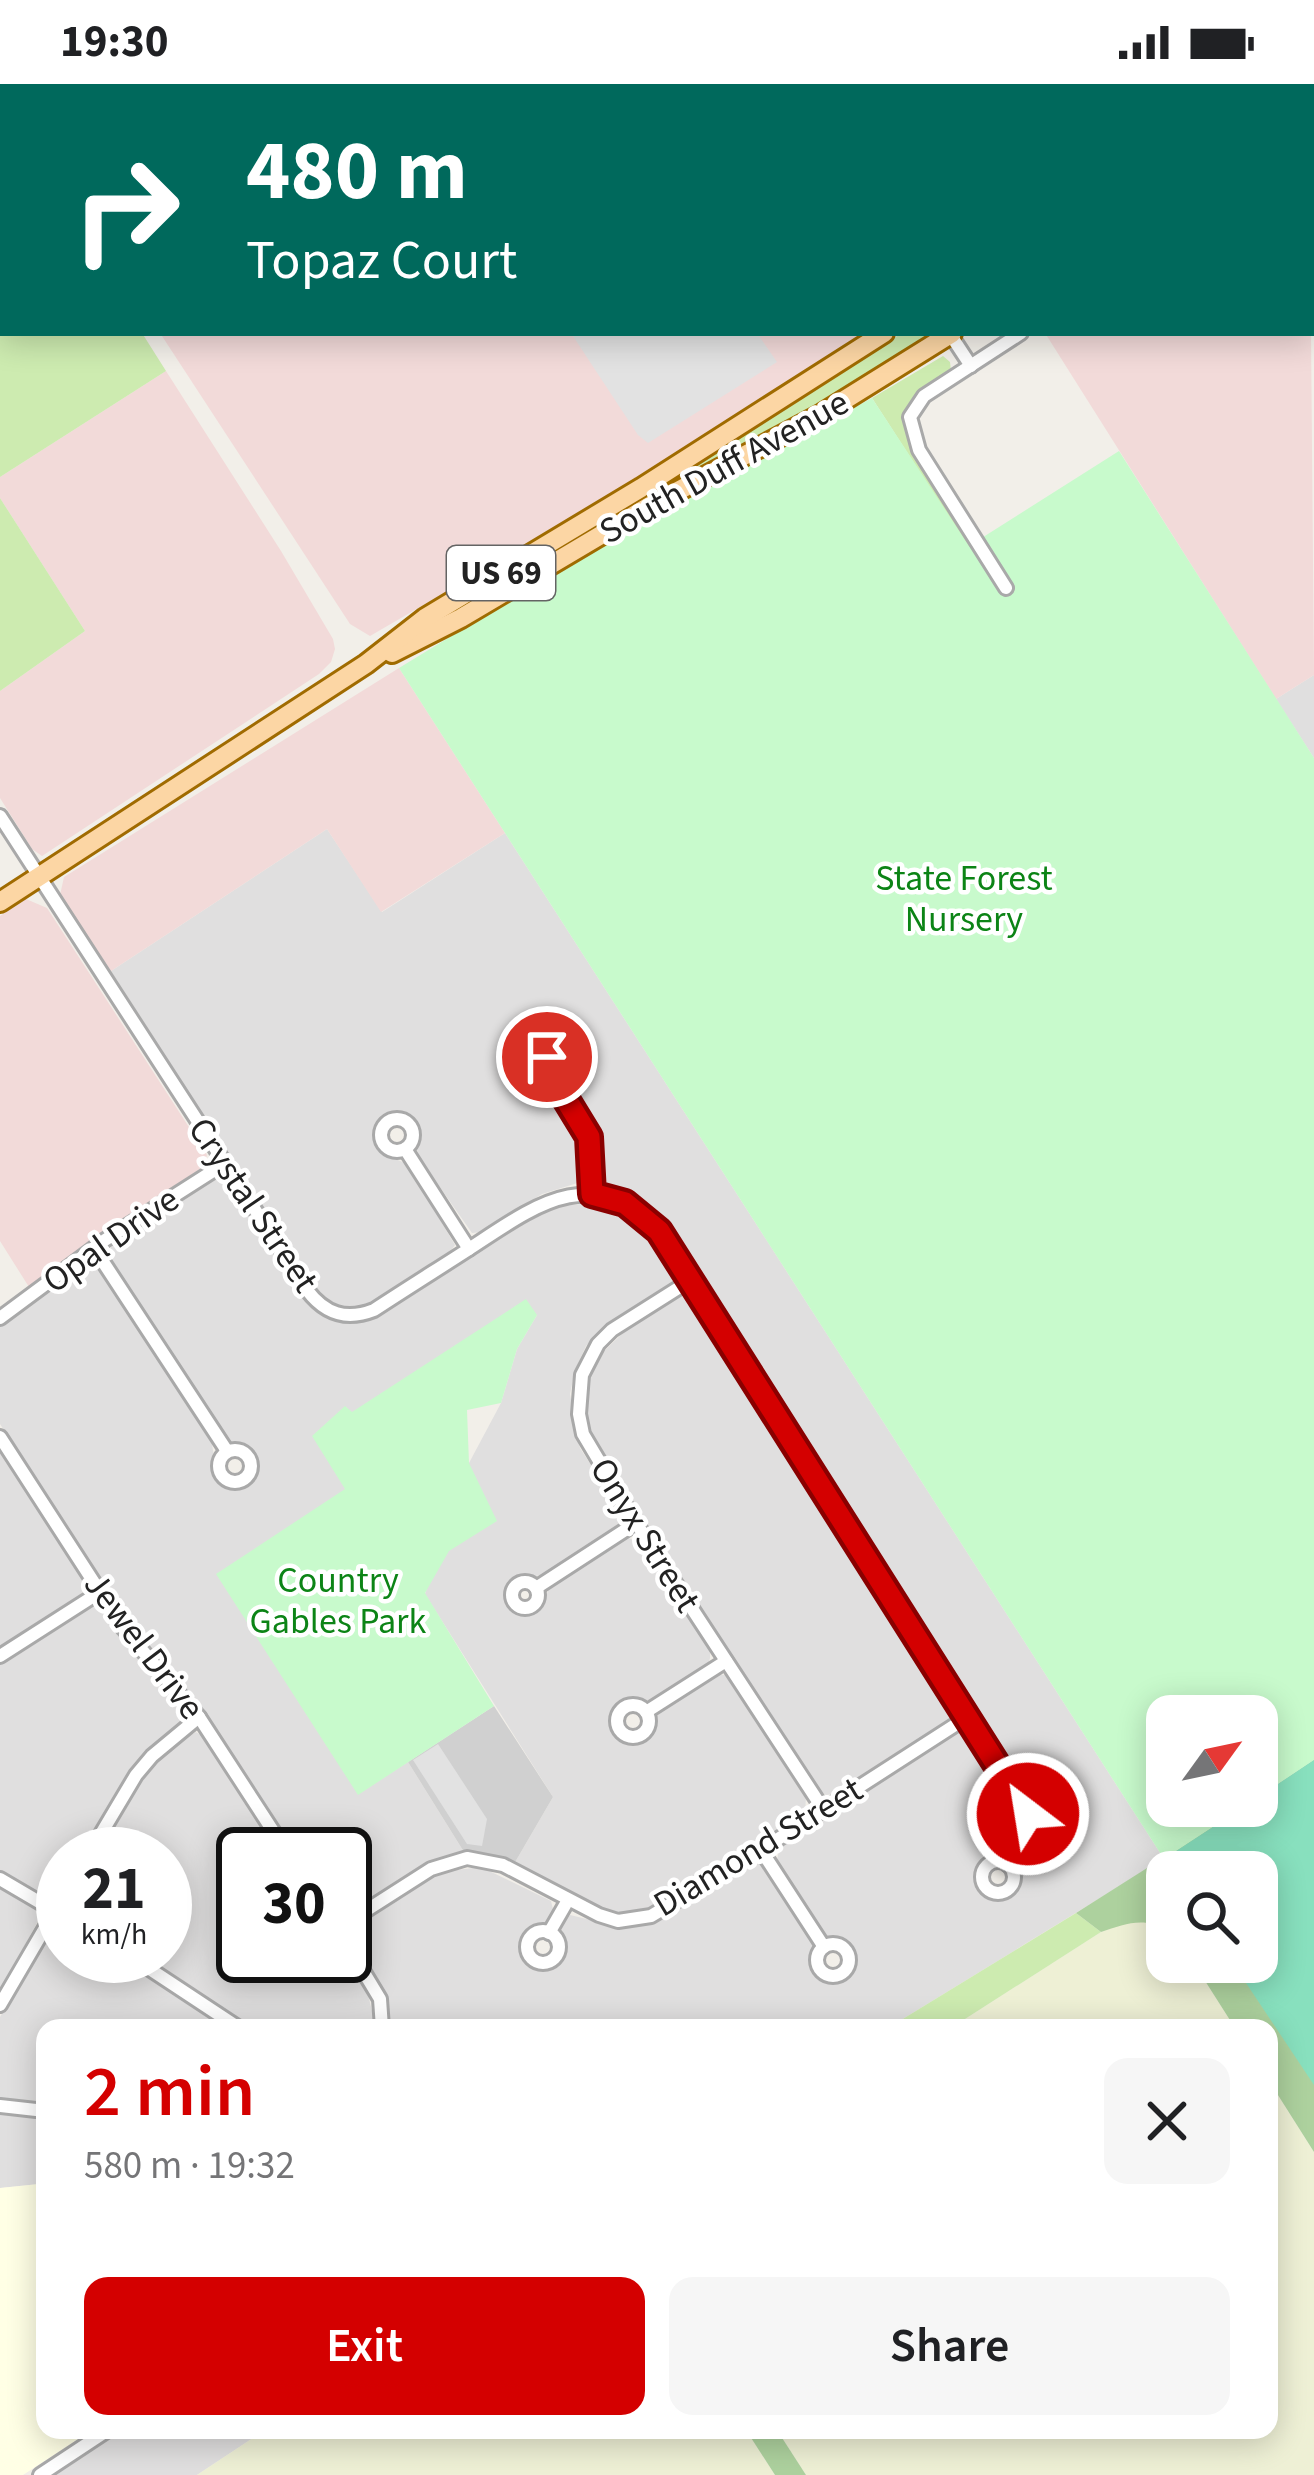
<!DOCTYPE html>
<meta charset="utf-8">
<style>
body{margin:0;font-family:"Source Sans 3",sans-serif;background:#f6f6f6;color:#202124;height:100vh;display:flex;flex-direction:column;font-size:45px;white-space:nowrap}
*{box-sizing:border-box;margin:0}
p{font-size:39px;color:#757577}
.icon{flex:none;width:66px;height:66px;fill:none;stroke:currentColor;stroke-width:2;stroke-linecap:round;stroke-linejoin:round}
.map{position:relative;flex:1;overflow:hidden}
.details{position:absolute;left:36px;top:1935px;width:1242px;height:420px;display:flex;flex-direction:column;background:#fff;border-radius:24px;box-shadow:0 6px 30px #0003}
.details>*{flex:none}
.banner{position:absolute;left:0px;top:0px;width:1314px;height:252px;box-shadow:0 6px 30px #0003;background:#00695c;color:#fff;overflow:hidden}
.needle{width:78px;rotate:57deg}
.controls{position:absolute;left:1146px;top:1611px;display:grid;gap:24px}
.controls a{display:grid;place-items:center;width:132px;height:132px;border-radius:24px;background:#fff;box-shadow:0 6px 30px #0003;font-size:60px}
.speed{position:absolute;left:36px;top:1743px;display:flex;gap:24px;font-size:60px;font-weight:700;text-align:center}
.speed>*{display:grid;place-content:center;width:156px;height:156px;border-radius:50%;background:#fff;box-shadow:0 6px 30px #0003;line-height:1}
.speed small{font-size:30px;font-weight:400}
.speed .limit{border:6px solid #111;border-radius:18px;background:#fff;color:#111}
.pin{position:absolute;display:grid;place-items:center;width:102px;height:102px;color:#fff;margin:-51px;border:6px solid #fff;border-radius:50%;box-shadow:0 3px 12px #0007}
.me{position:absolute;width:132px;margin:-66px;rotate:329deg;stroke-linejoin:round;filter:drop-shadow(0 0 9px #0008)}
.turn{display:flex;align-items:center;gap:42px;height:252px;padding:0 48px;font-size:54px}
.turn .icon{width:156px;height:156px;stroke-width:2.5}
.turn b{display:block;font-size:84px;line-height:102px}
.round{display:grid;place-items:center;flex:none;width:126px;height:126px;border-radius:24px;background:#f6f6f6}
.head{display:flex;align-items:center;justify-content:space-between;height:204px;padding:0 48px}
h1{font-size:72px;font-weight:600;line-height:90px;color:#d40000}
.action{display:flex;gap:24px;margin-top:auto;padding:24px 48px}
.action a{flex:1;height:138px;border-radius:24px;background:#d40000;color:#fff;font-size:48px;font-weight:600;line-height:138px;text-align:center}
.action a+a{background:#f6f6f6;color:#202124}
.status{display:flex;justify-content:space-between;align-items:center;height:84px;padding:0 60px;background:#fff;direction:ltr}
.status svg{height:33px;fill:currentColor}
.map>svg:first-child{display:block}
.residential{fill:#e0dfdf}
.commercial{fill:#f2dad9}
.education{fill:#ffffe5}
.religious{fill:#d0d0d0}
.farmland{fill:#eef0d5}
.grass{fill:#cdebb0}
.forest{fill:#add19e}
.park{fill:#c8facc}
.pitch{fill:#88e0be}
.parking{fill:#e2e2e2}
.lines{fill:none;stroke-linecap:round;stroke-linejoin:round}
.street-casing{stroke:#a9a9a9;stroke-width:18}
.secondary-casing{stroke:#707d05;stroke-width:22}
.primary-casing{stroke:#a06b00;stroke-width:24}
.highway-casing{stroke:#dc2a67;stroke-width:27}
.street{stroke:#fff;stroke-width:12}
.secondary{stroke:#f7fabf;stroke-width:16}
.primary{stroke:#fcd6a4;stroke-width:18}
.highway{stroke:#e892a2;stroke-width:21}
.route-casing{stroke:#8a0000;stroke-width:30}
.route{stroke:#d40000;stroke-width:21}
.labels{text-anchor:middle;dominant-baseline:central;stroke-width:9;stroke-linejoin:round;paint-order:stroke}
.shield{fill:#fff;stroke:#646464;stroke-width:3}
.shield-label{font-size:33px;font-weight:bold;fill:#222}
.street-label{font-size:36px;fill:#222;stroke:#fff}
.park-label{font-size:36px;fill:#0c8416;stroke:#fff}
</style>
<div class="status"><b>19:30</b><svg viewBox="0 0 49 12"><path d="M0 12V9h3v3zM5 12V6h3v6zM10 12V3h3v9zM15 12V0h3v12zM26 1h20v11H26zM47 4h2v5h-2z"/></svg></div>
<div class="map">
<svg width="1314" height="2391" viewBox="0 0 1314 2391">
<rect width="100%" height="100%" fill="#f2efe9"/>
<!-- residential -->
<g class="residential">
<path d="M1314,591V674L1276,615Z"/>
<path d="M327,745L382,828L505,749L1164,1775L888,1944H389L383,1908L351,1847L439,1788L481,1783L551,1817L554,1829L549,1838L530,1845L520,1860L527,1878L544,1884L558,1878L563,1870L561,1842L570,1831L616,1842L650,1839L666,1833L748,1780H761L814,1861V1888L821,1895L837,1899L852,1889L854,1870L849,1862L825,1851L777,1776L780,1761L963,1646L973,1653L1018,1723L1023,1739L1022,1752L1011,1769L989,1773L976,1785L982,1810L998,1814L1011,1810L1017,1803L1020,1780L1036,1759L1038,1747L1033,1721L677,1158L651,1127L601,1100L595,1047L556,983L555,961L549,948L536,941L527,942L514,953L513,966L524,983L543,991L579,1045L585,1064L584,1097L542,1110L482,1148L472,1149L418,1072L413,1037L389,1031L377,1040L376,1061L384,1070L407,1080L455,1161L450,1168L365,1223L340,1224L316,1207L111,887Z"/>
<path d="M217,1094L228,1101L308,1219L320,1230L349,1239L375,1234L550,1123L602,1118L636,1134L650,1147L676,1192L672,1199L604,1242L586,1262L575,1286L570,1310L580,1364L620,1426L622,1439L543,1491L512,1495L505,1515L510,1525L531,1530L544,1519L550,1500L624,1452L640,1459L710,1566V1574L708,1581L651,1616L623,1617L614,1625L612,1645L627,1659L647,1655L659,1628L718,1590L725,1591L806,1713L805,1729L664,1818L643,1827L621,1829L596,1823L514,1780L553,1713L425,1510L469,1379L501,1319L517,1265L537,1231L351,1329L346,1323L345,1404L358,1710L408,1678L464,1768L424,1780L345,1831V1770H298L201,1622L132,1543L0,1340V1242L89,1178L99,1186L212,1360L217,1393L234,1404L251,1396L257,1379L253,1368L227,1355L108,1172L112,1160Z"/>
<path d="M684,1210L696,1216L954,1627L945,1640L833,1710L826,1711L818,1706L599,1367L589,1344L585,1321L588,1294L598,1273L630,1242Z"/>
<path d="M0,1364L86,1502L79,1513L0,1563Z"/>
<path d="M99,1522L129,1562L173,1610L184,1629L182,1636L157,1657L126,1693L79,1770H63V1798L53,1815L46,1816L0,1788V1580L87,1524Z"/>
<path d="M196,1648L207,1655L281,1770H243V1872L345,1869L366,1902L376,1944H250L172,1889L139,1872H165V1770H95L141,1695L173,1661Z"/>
<path d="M0,1803L34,1823L40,1833L0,1908Z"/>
<path d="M62,1842L63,1872H116L174,1905L230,1944H45V2020L0,2016V1933L51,1847Z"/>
<path d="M14,2029L45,2035V2103L39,2100L0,2104V2031Z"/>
<path d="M121,2346H265L197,2391H53Z"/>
</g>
<!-- commercial -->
<g class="commercial">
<path d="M326,0H768L770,3H327Z"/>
<path d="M804,0H1158L1159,3H806Z"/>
<path d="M160,249H869L589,425L370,552L350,540Z"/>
<path d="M1045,249H1311L1314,591L1276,615Z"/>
<path d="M166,287L281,467L333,555L335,565L331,578L319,590L42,772L32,765L0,714V607L85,547L0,414V393Z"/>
<path d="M399,584L505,749L381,828L327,745L111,887L60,811L64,793Z"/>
<path d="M26,815L47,824L207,1071L203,1083L96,1153L29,1203L0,1157V832Z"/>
</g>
<!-- education -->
<path class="education" d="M39,2100L45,2103V2346H92L23,2391H0V2104Z"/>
<!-- religious -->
<path class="religious" d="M494,1622L553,1713L514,1780L492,1771L464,1768L408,1678Z"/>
<!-- farmland -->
<g class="farmland">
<path d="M1131,1837L1156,1839L1167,1847V1878H1193L1235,1944H951L1101,1848Z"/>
<path d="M1269,1997L1314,2068V2391H806L777,2346H1269Z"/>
<path d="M265,2346H746L775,2391H197Z"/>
</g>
<!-- grass -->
<g class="grass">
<path d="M0,0H159L160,3H3V249H142L166,287L0,393Z"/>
<path d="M902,249L925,252L811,325L635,421L633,417Z"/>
<path d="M943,272L950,278L951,287C937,299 914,307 907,324C895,355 956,434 973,462L969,464L872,314Z"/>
<path d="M0,414L85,547L0,607Z"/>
<path d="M1076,1829L1101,1848L951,1944H888Z"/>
</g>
<!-- forest -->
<g class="forest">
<path d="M1314,1676V2068L1269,1997V1944H1235L1193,1878H1257V1788H1167V1847C1145,1832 1125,1840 1101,1848L1076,1829L1245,1722H1257V1714Z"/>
<path d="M746,2346H777L806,2391H775Z"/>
</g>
<!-- park -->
<g class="park">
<path d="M872,314L969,462L1119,367L1314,674V1676L1257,1714V1632H1167V1722H1245L1164,1775L399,584L609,456Z"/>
<path d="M526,1215L537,1231L517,1265L501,1319L467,1326L469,1379L497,1437L449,1467L425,1509L494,1622L358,1711L216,1490L345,1405L312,1352L345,1322L352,1328Z"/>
</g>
<!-- pitch -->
<path class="pitch" d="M1314,1676V2001L1232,1878H1257V1788H1172L1164,1775L1245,1722H1257V1714Z"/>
<!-- parking -->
<g class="parking">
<path d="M571,249H757L777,278L648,359L638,351Z"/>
<path d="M438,1660L487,1735L482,1762L467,1760L413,1676Z"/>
</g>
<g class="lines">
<!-- street casing -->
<g class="street-casing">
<g id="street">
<path d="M1311,237L1314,241"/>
<path d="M950,250L971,282"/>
<path d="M1006,504L919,366L910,333L924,312L1021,249"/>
<path d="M0,732L307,1206C325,1230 346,1237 374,1226C406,1205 438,1185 469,1165C536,1121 590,1078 659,1147L1022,1718C1035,1744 1028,1761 1008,1781"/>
<circle cx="534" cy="963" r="16"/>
<path d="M542,976L589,1053L592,1110"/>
<circle cx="397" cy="1051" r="16"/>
<path d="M405,1065L469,1165"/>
<path d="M94,1164L227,1367"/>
<path d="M691,1196L612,1246L598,1260L582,1291L579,1330L583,1350L636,1439L823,1725"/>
<path d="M0,1234L105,1156L224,1080"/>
<path d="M0,1353L124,1545L199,1633L288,1770"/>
<circle cx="235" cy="1382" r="16"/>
<circle cx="525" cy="1511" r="13"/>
<path d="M536,1504L636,1439"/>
<path d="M0,1572L100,1508"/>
<circle cx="633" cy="1637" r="16"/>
<path d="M646,1628L726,1577"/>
<path d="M761,1766L824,1863"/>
<path d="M89,1770L136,1691L152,1672L199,1633"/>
<circle cx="998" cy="1793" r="16"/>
<path d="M0,1795L63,1832"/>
<path d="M345,1840L431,1785L467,1774L503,1781L599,1831L618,1837L651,1832L761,1766L969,1632"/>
<circle cx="543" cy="1863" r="16"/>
<path d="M549,1849L568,1816"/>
<path d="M345,1857L380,1915L382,1944"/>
<circle cx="833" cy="1876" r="16"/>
<path d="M130,1872L239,1944"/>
<path d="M0,1921L63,1813"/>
<path d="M0,2022L45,2027"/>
<path d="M40,2391L108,2346"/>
</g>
</g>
<!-- secondary casing -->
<g class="secondary-casing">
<g id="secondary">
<path d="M773,0L775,3"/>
<path d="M799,0L801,3"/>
</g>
</g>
<!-- primary casing -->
<g class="primary-casing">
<g id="primary">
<path d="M1261,3L1266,0"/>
<path d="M392,569L461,534L648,423L822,330L952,249"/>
<path d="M0,818L366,580L425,534L641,404L884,249"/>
</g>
</g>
<!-- highway casing -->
<g class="highway-casing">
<g id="highway">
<path d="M1167,0L1168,3"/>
<path d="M1311,21L1314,20"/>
</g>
</g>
<!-- street -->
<use href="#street" class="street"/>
<!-- secondary -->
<use href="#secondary" class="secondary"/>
<!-- primary -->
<use href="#primary" class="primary"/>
<!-- highway -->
<use href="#highway" class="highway"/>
</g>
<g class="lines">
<!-- route casing -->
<g class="route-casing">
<path id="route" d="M547,973L542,976L589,1053L592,1110L625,1119L659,1147L1028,1730"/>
</g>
<!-- route -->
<use href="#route" class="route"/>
</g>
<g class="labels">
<!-- shield labels -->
<rect class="shield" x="447" y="462" width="108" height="54" rx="9"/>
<g class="shield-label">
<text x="501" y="489">US 69</text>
</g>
<!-- street labels -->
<g class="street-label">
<text transform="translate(724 383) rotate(-29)">South Duff Avenue</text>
<text transform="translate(253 1121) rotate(56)">Crystal Street</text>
<text transform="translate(111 1156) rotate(-35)">Opal Drive</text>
<text transform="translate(645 1451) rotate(58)">Onyx Street</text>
<text transform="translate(144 1562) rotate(53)">Jewel Drive</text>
<text transform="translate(758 1763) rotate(-31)">Diamond Street</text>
</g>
<!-- park labels -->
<g class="park-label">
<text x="964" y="794">State Forest<tspan x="964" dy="41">Nursery</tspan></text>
<text x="338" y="1496">Country<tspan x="338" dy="41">Gables Park</tspan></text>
</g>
</g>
</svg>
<div class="controls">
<a><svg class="needle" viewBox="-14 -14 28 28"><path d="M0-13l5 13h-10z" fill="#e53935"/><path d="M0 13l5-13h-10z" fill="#757577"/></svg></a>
<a><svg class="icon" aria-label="search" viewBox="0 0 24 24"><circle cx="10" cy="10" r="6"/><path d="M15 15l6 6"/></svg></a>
</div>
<div class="speed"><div>21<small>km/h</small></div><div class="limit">30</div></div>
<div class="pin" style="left:547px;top:973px;background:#d93025"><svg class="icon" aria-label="arrive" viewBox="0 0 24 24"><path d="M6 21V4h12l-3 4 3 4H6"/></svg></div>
<svg class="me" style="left:1028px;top:1730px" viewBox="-20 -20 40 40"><circle r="17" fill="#d40000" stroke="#fff" stroke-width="3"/><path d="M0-11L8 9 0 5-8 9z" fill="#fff"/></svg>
<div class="banner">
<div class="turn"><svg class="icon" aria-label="right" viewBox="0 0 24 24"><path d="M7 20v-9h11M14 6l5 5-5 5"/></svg><div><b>480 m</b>Topaz Court</div></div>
</div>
<section class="details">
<div class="head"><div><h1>2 min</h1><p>580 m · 19:32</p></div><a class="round"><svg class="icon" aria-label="close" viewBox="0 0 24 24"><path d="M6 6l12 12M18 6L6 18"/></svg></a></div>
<div class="action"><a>Exit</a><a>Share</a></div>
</section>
</div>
